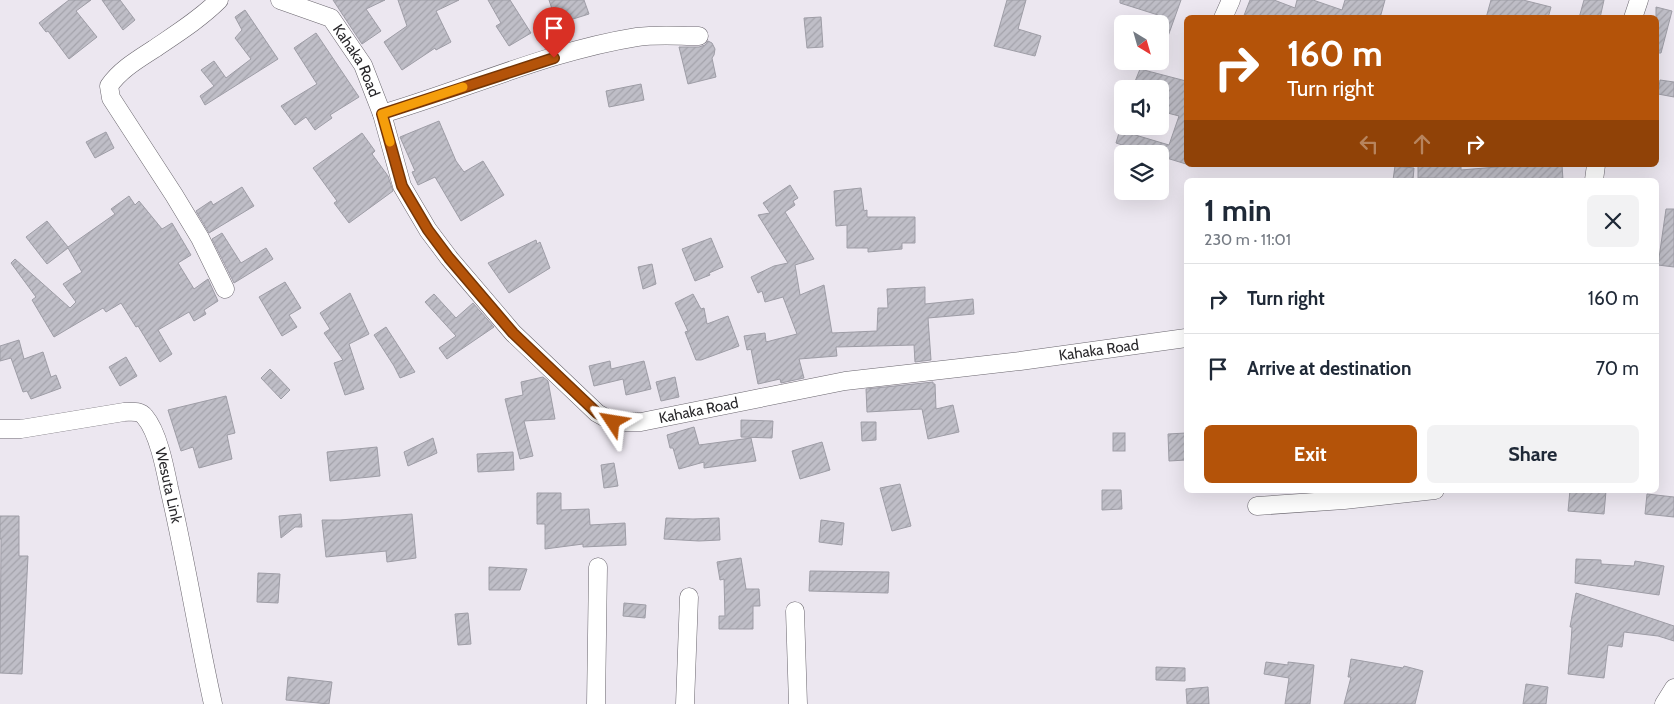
<!DOCTYPE html>
<meta charset="utf-8">
<style>
body{margin:0;font-family:Cabin,sans-serif;background:#f2f2f3;color:#1f2937;height:100vh;display:flex;flex-direction:column;font-size:19px;white-space:nowrap}
*{box-sizing:border-box;margin:0}
p{font-size:16px;color:#747a83}
.icon{flex:none;width:28px;height:28px;fill:none;stroke:currentColor;stroke-width:2;stroke-linecap:round;stroke-linejoin:round}
.map{position:relative;flex:1;overflow:hidden}
.side{position:absolute;left:1184px;top:178px;width:475px;height:315px;display:flex;flex-direction:column;background:#fff;border-radius:8px;box-shadow:0 5px 20px #0002}
.side>*{flex:none}
.hud{position:absolute;left:1184px;top:15px;width:475px;height:152px;border-radius:8px;box-shadow:0 5px 20px #0002;background:#b45309;color:#fff;overflow:hidden}
.needle{width:32px;rotate:143deg}
.buttons{position:absolute;left:1114px;top:15px;display:grid;gap:10px}
.buttons a{display:grid;place-items:center;width:55px;height:55px;border-radius:8px;background:#fff;box-shadow:0 5px 20px #0002;font-size:25px}
.pin{position:absolute;display:grid;place-items:center;width:42px;height:42px;color:#fff;margin:-51px -21px;border-radius:50% 50% 50% 0;rotate:-45deg;box-shadow:0 0 5px #0007}
.pin .icon{rotate:45deg}
.me{position:absolute;width:55px;margin:-28px;rotate:303deg;stroke-linejoin:round;filter:drop-shadow(0 0 4px #0008)}
.turn{display:flex;align-items:center;gap:18px;height:105px;padding:0 20px;font-size:22px}
.turn .icon{width:65px;height:65px;stroke-width:2.5}
.turn b{display:block;font-size:35px;line-height:42px}
.lanes{display:flex;align-items:center;height:48px;padding:0 20px;background:#0003;justify-content:center;gap:25px;direction:ltr}
.lanes .off{opacity:.35}
.round{display:grid;place-items:center;flex:none;width:52px;height:52px;border-radius:8px;background:#f2f2f3}
.head{display:flex;align-items:center;justify-content:space-between;height:85px;padding:0 20px}
h1{font-size:30px;font-weight:700;line-height:38px}
.button{display:flex;gap:10px;margin-top:auto;padding:10px 20px}
.button a{flex:1;height:58px;border-radius:8px;background:#b45309;color:#fff;font-size:20px;font-weight:700;line-height:58px;text-align:center}
.button a+a{background:#f2f2f3;color:#1f2937}
ul{padding:0;list-style:none}
li{display:flex;align-items:center;gap:15px;height:70px;padding:0 20px;border-top:1px solid #e0e1e3}
li div{flex:1}
li b{display:block;font-size:19px}
li em{font-style:normal}
.map>svg:first-child{display:block}
.building{fill:url(#building-hatch);stroke:#9e9da6}
.lines{fill:none;stroke-linecap:round;stroke-linejoin:round}
.minor-casing{stroke:#6a666e;stroke-width:19}
.minor{stroke:#fff;stroke-width:18}
.route-casing{stroke:#753606;stroke-width:12}
.route{stroke:#b45309;stroke-width:9}
.slow{stroke:#f59e0b;stroke-width:9}
.labels{text-anchor:middle;dominant-baseline:central;stroke-width:4;stroke-linejoin:round;paint-order:stroke}
.street-label{font-size:15px;fill:#2a292c;stroke:#ece7f0}
</style>
<div class="map">
<svg width="1674" height="704" viewBox="0 0 1674 704">
<defs>
<pattern id="building-hatch" width="6" height="6" patternUnits="userSpaceOnUse" patternTransform="scale(1.25)"><rect width="6" height="6" fill="#bfbec7"/><path d="M-1 1l2-2M0 6l6-6M5 7l2-2" fill="none" stroke="#a4a3ab"/></pattern>
</defs>
<rect width="100%" height="100%" fill="#ece7f0"/>
<!-- building -->
<g class="building">
<path d="M69,0H91L76,11L97,37L69,59L48,31L46,32L39,23Z"/>
<path d="M102,0H120L135,20L123,30Z"/>
<path d="M333,0H385L366,9L381,31L362,44Z"/>
<path d="M398,0H459L436,11L451,42L436,50L435,48L402,70L384,42L407,26Z"/>
<path d="M488,0H510L531,33L509,46L496,26L501,23Z"/>
<path d="M549,0H584L589,14L557,24Z"/>
<path d="M1007,0H1026L1018,29L1041,36L1035,56L994,46Z"/>
<path d="M1120,0H1181L1162,53H1160V24H1155L1158,15L1120,3Z"/>
<path d="M1250,0H1274L1295,8L1297,0H1313L1342,10L1345,0H1385L1380,18H1243Z"/>
<path d="M1491,0H1523L1551,7L1548,18H1486Z"/>
<path d="M1584,0H1604L1600,18H1579Z"/>
<path d="M1656,7L1672,11L1661,53H1656Z"/>
<path d="M245,10L278,59L205,105L200,96L214,86L201,70L214,61L226,78L251,59L235,38L242,30L235,17Z"/>
<path d="M821,17L823,47L807,48L804,18Z"/>
<path d="M316,33L359,97L330,115L332,118L315,130L306,117L295,125L281,106L317,84L294,48Z"/>
<path d="M708,41L712,43L715,49L714,55L712,58L716,77L688,84L679,47H699L705,45Z"/>
<path d="M1140,69L1186,81V164L1160,156V154H1151L1116,143L1121,126H1134L1132,134L1169,145L1179,116L1160,111V89H1132Z"/>
<path d="M1660,80L1674,82V97L1658,94Z"/>
<path d="M641,84L644,100L609,107L606,91Z"/>
<path d="M439,121L456,161L464,172L483,161L504,195L461,221L435,177L418,185L412,172L415,171L400,137Z"/>
<path d="M106,132L114,148L95,158L86,142Z"/>
<path d="M362,133L375,151L372,154L388,176L393,191L349,223L334,203L337,201L313,168Z"/>
<path d="M1520,165H1562L1563,180L1418,178V166H1461V170Z"/>
<path d="M1395,166L1414,168L1413,180H1393Z"/>
<path d="M790,185L798,198L793,201L795,205L785,212L814,259L795,265L800,295L824,285L832,333L877,331L878,308H888L887,289L925,287V304L973,299L974,314L928,318L931,360L915,362L914,345L836,347L837,356L799,359L804,378L781,383L780,379L758,384L751,349L747,350L744,336L765,333L766,342L797,334L783,297L765,302L762,291L758,293L751,277L774,266L788,263L758,215L770,213L763,203Z"/>
<path d="M242,187L254,206L209,233L196,211L211,201L213,205Z"/>
<path d="M861,188L864,211L867,210V217H915V243H902V249L868,252V248H847V225L836,226L834,191Z"/>
<path d="M129,196L135,205L139,201L162,229L172,223L191,255L178,263L194,289L208,279L218,301L204,310L206,314L194,321L189,312L158,330L172,354L160,362L138,326L136,327L121,303L106,312L103,308L54,337L32,300L36,297L11,263L15,259L70,308L76,302L63,284L82,272L68,248L47,264L26,237L47,221L68,247L115,214L111,209Z"/>
<path d="M1666,209H1674V267L1658,265Z"/>
<path d="M222,233L241,263L266,248L273,259L234,283L212,239Z"/>
<path d="M711,238L723,267L709,273L710,275L695,281L682,249Z"/>
<path d="M536,240L537,244L540,242L550,268L509,293L488,263Z"/>
<path d="M652,264L656,284L643,289L638,267Z"/>
<path d="M285,282L301,308L289,315L297,327L282,336L259,297Z"/>
<path d="M350,293L369,334L349,344L364,389L345,395L334,363L343,360L324,333L330,329L320,313Z"/>
<path d="M434,294L456,318L473,303L494,327L447,359L439,348L456,336L425,302Z"/>
<path d="M693,294L701,309L704,308L707,324L728,316L739,346L701,360H696L685,332L688,331L675,303Z"/>
<path d="M386,327L415,372L400,378L394,366L374,335Z"/>
<path d="M19,340L24,359L43,352L51,377L56,375L61,388L31,399L27,391L23,392L11,358L0,361V346Z"/>
<path d="M126,357L137,376L120,386L109,367Z"/>
<path d="M610,361L611,369L644,361L651,389L626,395L623,379L594,386L589,366Z"/>
<path d="M270,369L290,390L281,399L261,378Z"/>
<path d="M543,377L548,381L555,419L524,421L533,456L520,459L505,399L523,395L521,382Z"/>
<path d="M675,377L679,397L661,401L656,382Z"/>
<path d="M933,382V384H935L936,409L953,405L959,432L928,439L922,409L867,412L866,389Z"/>
<path d="M226,396L235,433L227,435L232,459L199,468L193,447L181,451L168,410Z"/>
<path d="M741,420L773,421L772,438L741,437Z"/>
<path d="M861,422H876V440L862,441Z"/>
<path d="M694,427L699,445L751,438L756,461L704,468V462L679,469L673,448H670L667,435Z"/>
<rect x="1113" y="433" width="12" height="18"/>
<path d="M1186,433V460L1169,461L1168,434Z"/>
<path d="M433,438L437,453L408,466L404,452Z"/>
<path d="M822,442L830,470L800,479L792,451Z"/>
<path d="M377,447L380,476L330,481L327,452Z"/>
<path d="M513,452L514,470L478,472L477,454Z"/>
<path d="M614,463L618,486L604,488L601,465Z"/>
<path d="M900,484L911,526L892,531L880,488Z"/>
<path d="M1102,490H1121L1122,509L1102,510Z"/>
<path d="M1570,490L1606,491L1604,514L1568,511Z"/>
<path d="M537,493H561V510L589,509L590,525L625,523L626,545L583,547V544L545,549V524H537Z"/>
<path d="M1647,494L1674,497V517L1645,514Z"/>
<path d="M301,514L302,527H295L281,538L279,516Z"/>
<path d="M412,514L416,558L387,562L386,551L326,557L322,520H340Z"/>
<path d="M0,516H19V556H28L22,674L0,673L1,539H0Z"/>
<path d="M666,518L693,519L719,518L720,540L699,541L664,539Z"/>
<path d="M821,520L844,523L842,545L819,542Z"/>
<path d="M741,558L746,589H759L760,606H753V629H719V616H725L724,579L720,580L717,562Z"/>
<path d="M1576,559L1601,560V564L1634,566L1635,561L1664,566L1659,595L1575,583Z"/>
<path d="M489,567L527,569L520,590H489Z"/>
<path d="M810,571L889,572L888,593L809,591Z"/>
<path d="M258,573L280,574L278,603L257,602Z"/>
<path d="M1576,593L1674,626V641L1658,636L1624,632L1622,647L1608,645L1604,678L1568,674L1571,642L1572,627H1570Z"/>
<path d="M624,603L646,605L645,618L623,616Z"/>
<path d="M468,613L471,644L458,645L455,614Z"/>
<path d="M1351,659L1403,668L1404,666L1423,671L1415,704H1344L1351,677H1348Z"/>
<path d="M1266,662L1288,665V662L1314,665L1310,704H1285L1289,678L1264,674Z"/>
<path d="M1156,667L1185,668V681L1156,680Z"/>
<path d="M288,677L332,682L329,704L286,700Z"/>
<path d="M1526,684L1548,687L1546,704H1523Z"/>
<path d="M1208,687L1209,704H1187L1186,689Z"/>
</g>
<g class="lines">
<!-- minor casing -->
<g class="minor-casing">
<g id="minor">
<path d="M219,0C200,19 176,34 154,49C137,60 120,70 109,86L111,98L174,195L200,238L225,289"/>
<path id="s1" d="M280,0L331,18L363,65L382,114L402,186L428,230L449,258L513,333L597,413L613,422H641L845,381L1020,361L1186,338"/>
<path d="M1223,18L1231,0"/>
<path d="M1633,18L1639,0"/>
<path d="M382,114C467,89 549,51 637,37C657,34 679,36 699,36"/>
<path d="M1594,180L1596,165"/>
<path id="s2" d="M0,429H21L124,412C131,412 140,410 145,417C158,432 165,468 169,488C186,560 197,632 213,704"/>
<path d="M1257,506L1344,500L1435,490"/>
<path d="M795,611L798,704"/>
<path d="M596,704L598,567"/>
<path d="M685,704L689,597"/>
<path d="M1664,704L1674,688"/>
</g>
</g>
<!-- minor -->
<use href="#minor" class="minor"/>
</g>
<g class="lines">
<!-- route casing -->
<g class="route-casing">
<path id="route" d="M554,58L382,114L402,186L428,230L449,258L513,333L597,413L613,422"/>
</g>
<!-- route -->
<use href="#route" class="route"/>
<!-- slow -->
<path class="slow" d="M390,142L382,114L463,87"/>
</g>
<g class="labels">
<!-- street labels -->
<g class="street-label">
<text stroke="none"><textPath href="#s1" startOffset="104">Kahaka Road</textPath></text>
<text stroke="none"><textPath href="#s1" startOffset="1049">Kahaka Road</textPath></text>
<text stroke="none"><textPath href="#s1" startOffset="644">Kahaka Road</textPath></text>
<text stroke="none"><textPath href="#s2" startOffset="221">Wesuta Link</textPath></text>
</g>
</g>
</svg>
<div class="buttons">
<a><svg class="needle" viewBox="-14 -14 28 28"><path d="M0-13l5 13h-10z" fill="#e53935"/><path d="M0 13l5-13h-10z" fill="#747a83"/></svg></a>
<a><svg class="icon" aria-label="sound" viewBox="0 0 24 24"><path d="M4 9h4l5-4v14l-5-4H4zM17 9q2 3 0 6"/></svg></a>
<a><svg class="icon" aria-label="layers" viewBox="0 0 24 24"><path d="M12 4l9 5-9 5-9-5zM3 14l9 5 9-5"/></svg></a>
</div>
<div class="pin" style="left:554px;top:58px;background:#d93025"><svg class="icon" aria-label="arrive" viewBox="0 0 24 24"><path d="M6 21V4h12l-3 4 3 4H6"/></svg></div>
<svg class="me" style="left:613px;top:422px" viewBox="-20 -20 40 40"><path d="M0-17L14 15 0 8-14 15z" fill="#b45309" stroke="#fff" stroke-width="4"/></svg>
<div class="hud">
<div class="turn"><svg class="icon" aria-label="right" viewBox="0 0 24 24"><path d="M7 20v-9h11M14 6l5 5-5 5"/></svg><div><b>160 m</b>Turn right</div></div>
<div class="lanes"><svg class="icon off" aria-label="left" viewBox="0 0 24 24"><path d="M17 20v-9H6M10 6l-5 5 5 5"/></svg><svg class="icon off" aria-label="ahead" viewBox="0 0 24 24"><path d="M12 20V5M6 11l6-6 6 6"/></svg><svg class="icon" aria-label="right" viewBox="0 0 24 24"><path d="M7 20v-9h11M14 6l5 5-5 5"/></svg></div>
</div>
<section class="side">
<div class="head"><div><h1>1 min</h1><p>230 m · 11:01</p></div><a class="round"><svg class="icon" aria-label="close" viewBox="0 0 24 24"><path d="M6 6l12 12M18 6L6 18"/></svg></a></div>
<ul>
<li><svg class="icon" aria-label="right" viewBox="0 0 24 24"><path d="M7 20v-9h11M14 6l5 5-5 5"/></svg><div><b>Turn right</b></div><em>160 m</em></li>
<li><svg class="icon" aria-label="arrive" viewBox="0 0 24 24"><path d="M6 21V4h12l-3 4 3 4H6"/></svg><div><b>Arrive at destination</b></div><em>70 m</em></li>
</ul>
<div class="button"><a>Exit</a><a>Share</a></div>
</section>
</div>
